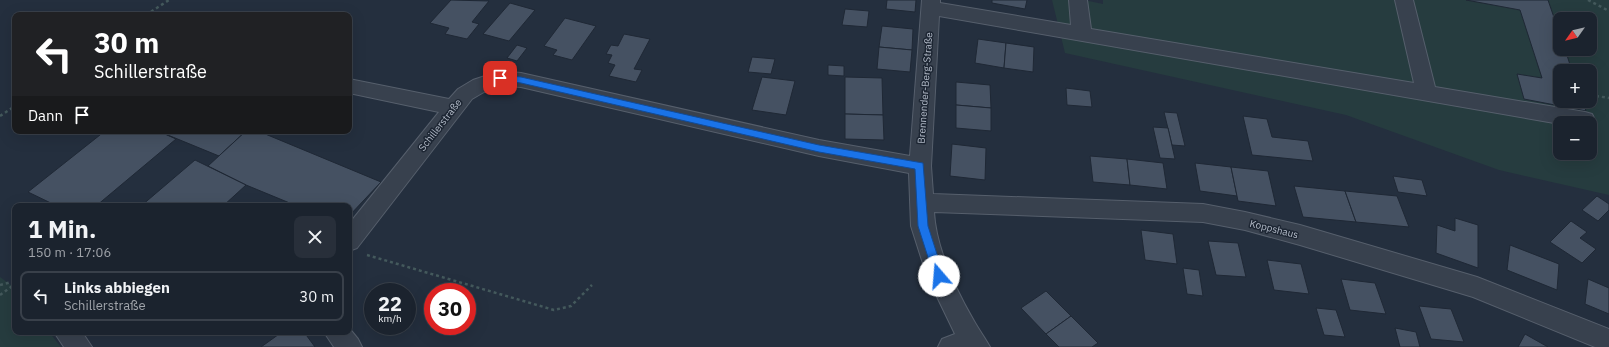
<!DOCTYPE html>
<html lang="de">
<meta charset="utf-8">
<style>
body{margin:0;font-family:"IBM Plex Sans",sans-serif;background:#282f3a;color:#f1f3f6;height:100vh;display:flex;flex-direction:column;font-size:15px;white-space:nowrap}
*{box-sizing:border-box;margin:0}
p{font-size:13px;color:#a0a4aa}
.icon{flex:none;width:22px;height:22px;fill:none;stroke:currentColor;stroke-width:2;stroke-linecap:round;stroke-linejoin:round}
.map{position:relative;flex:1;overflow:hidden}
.side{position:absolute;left:12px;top:203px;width:340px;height:132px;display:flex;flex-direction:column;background:#1b232e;border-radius:8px;box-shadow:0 4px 16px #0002,0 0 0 1px #39404a}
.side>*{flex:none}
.hud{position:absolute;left:12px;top:12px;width:340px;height:122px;border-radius:8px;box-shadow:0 4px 16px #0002,0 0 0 1px #39404a;background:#202124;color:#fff;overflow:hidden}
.needle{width:26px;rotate:236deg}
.controls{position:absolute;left:1553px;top:12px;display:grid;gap:8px}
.controls a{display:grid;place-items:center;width:44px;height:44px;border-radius:8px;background:#1b232e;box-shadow:0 4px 16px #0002,0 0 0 1px #39404a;font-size:20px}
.speed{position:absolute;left:364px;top:283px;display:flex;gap:8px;font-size:20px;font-weight:700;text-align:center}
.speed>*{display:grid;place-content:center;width:52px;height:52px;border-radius:50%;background:#1b232e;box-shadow:0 4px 16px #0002,0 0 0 1px #39404a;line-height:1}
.speed small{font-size:10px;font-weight:400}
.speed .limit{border:6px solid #d22;background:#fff;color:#111}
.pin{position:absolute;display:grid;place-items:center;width:34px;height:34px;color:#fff;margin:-17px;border-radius:8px;box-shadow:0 2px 6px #0006}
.me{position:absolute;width:44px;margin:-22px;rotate:342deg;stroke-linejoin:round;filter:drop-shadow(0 0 3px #0008)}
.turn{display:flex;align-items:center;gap:14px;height:84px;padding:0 16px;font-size:18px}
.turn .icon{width:52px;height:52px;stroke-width:2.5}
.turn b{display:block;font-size:28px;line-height:34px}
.then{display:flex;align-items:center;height:38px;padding:0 16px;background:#0003;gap:8px;font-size:15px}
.round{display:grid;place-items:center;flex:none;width:42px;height:42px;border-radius:8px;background:#282f3a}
.summary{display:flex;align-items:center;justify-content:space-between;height:68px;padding:0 16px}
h1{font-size:24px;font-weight:700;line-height:30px}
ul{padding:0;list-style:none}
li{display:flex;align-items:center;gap:12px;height:50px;margin:0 8px 6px;padding:0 8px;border:2px solid #39404a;border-radius:8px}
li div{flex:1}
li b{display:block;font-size:15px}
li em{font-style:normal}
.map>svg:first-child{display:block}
.green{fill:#263c3f;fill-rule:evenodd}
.building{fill:#455162;stroke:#1f2835}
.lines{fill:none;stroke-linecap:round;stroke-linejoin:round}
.minor-casing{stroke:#565f6c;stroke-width:2}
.path{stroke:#44595c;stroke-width:2.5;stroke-dasharray:3 3;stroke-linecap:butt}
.minor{fill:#38414e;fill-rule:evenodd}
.route{fill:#1a73e8;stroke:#114b97}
.labels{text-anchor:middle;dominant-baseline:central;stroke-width:3;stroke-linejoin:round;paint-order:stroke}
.street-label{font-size:10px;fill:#b4bcc9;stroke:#1d2633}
</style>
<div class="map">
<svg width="1609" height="347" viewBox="0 0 1609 347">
<rect width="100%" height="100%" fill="#242f3e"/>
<!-- green -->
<g class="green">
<path d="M1052,0H1084L1103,4V0H1609V195L1499,170L1346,115L1065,53ZM1560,19H1590V49H1560ZM1560,71H1590V101H1560ZM1560,123H1590V153H1560Z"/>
<path d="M0,277L15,288V332H49L61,347H0Z"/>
</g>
<!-- building -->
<g class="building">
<path d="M451,0L489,1L472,22L479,24L467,39L445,34L449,28L430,23Z"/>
<path d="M887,0H916L915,12L886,9Z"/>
<path d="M992,0H1027L1025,9L992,3Z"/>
<path d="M1466,0H1548L1560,35V49H1565L1572,71H1560V101H1583L1586,111L1524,99L1517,74L1542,78L1520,10Z"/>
<path d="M510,3L535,10L509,41L483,34Z"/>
<path d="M845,9L869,11L867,27L842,25Z"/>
<path d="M565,18L596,26L572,60L553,55L557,50L544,46Z"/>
<path d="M882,26L913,29L912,50L879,47Z"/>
<path d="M624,34L650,39L634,69L642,70L636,82L609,76L615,65L608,63L612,55L606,54L611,45L618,46Z"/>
<path d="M978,39L1006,43L1004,68L975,63Z"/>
<path d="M1006,43L1034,47L1033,72L1004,68Z"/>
<path d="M517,45L527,48L517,61L507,58Z"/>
<path d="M879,47L912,50L910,72L877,69Z"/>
<path d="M752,57L775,59L771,74L748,72Z"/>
<path d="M828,65L844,66V76L828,75Z"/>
<path d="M762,77L795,81L786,115L752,110Z"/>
<path d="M845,77L882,78L883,115L845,114Z"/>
<path d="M956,82L990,85L991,108L956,105Z"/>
<path d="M1066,88L1090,91L1092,107L1067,105Z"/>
<path d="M956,105L991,108V131L956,128Z"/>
<path d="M1164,112L1177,113L1185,146L1172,145Z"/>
<path d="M845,114L883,115L884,140L845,139Z"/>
<path d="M1243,116L1267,119L1272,137L1308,141L1313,161L1252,155Z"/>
<path d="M1153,127L1168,128L1175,159L1160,158Z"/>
<path d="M105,131H158L176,139L96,206H57L28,192Z"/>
<path d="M158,131H246L219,156Z"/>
<path d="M246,131H258L381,182L349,216V206H297L246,185L208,166Z"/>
<path d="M952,144L986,148L985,180L950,176Z"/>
<path d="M1090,156L1127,159L1130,185L1093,182Z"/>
<path d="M1127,159L1163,163L1167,189L1130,185Z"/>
<path d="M195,160L246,185L223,206H141Z"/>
<path d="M1195,163L1231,167L1237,196L1200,191Z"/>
<path d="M1231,167L1268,171L1276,206L1238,201Z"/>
<path d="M1393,176L1422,180L1427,196L1398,192Z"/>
<path d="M1294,186L1345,191L1356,222L1303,217Z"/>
<path d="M1345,191L1397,196L1409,227L1356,222Z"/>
<path d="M1597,196L1609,204V210L1598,221L1582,210Z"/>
<path d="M1455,218L1478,225V268L1436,253L1437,225L1455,231Z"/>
<path d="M1571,221L1587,232L1580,238L1596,249L1582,263L1550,242Z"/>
<path d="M1141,230L1173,234L1177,264L1145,260Z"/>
<path d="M1208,241L1238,243L1246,277L1216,275Z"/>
<path d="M1510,245L1559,264L1557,290L1507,270Z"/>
<path d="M1267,260L1301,264L1309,294L1274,290Z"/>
<path d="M1183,268L1199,270L1203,296L1187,294Z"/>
<path d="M1341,279L1375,283L1386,314L1350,310Z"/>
<path d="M1588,279L1609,288V314L1585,304Z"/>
<path d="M1046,291L1071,316L1046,334L1021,308Z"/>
<path d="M1419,306L1451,309L1464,342L1431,339Z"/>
<path d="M1316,308L1336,310L1345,337L1324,335Z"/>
<path d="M1071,316L1098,343L1092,347H1059L1046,334Z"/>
<path d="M1395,328L1416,332L1420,347H1400Z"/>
<path d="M282,332H304L315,347H261Z"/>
<path d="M1525,334L1548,347H1518Z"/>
</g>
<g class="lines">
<!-- minor casing -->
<g class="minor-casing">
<g id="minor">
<path d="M922,0H940V3L1071,25L1069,0H1087L1091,29L1414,83L1395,0H1413L1435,87L1585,112L1592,114L1595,120L1592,126H1590V123L1560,124L939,16L931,166L933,194L1203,204L1245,212L1300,225L1477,277L1609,329V347H1595L1473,297L1300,245L1245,230L1203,222L934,212C936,248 956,290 974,321C979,330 985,338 990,347H938L942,339L955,334L927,276L911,226L909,173L819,156L521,87C496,85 493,86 472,99L357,248L349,251V224L439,112L349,93V79L449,99L458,89L473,80L500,71L521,73L819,140L910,156Z"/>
<path d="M349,328L358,339L362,347H334L324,332H349Z"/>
<path d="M54,332H82L92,347H64Z"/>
</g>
</g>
<!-- path -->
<g class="path">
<path d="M1588,0L1609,11"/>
<path d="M146,15L169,0"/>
<path d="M1590,95L1609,98"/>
<path d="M0,116L15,106"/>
<path d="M367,255L554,310L571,306L592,285"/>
<path d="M0,285L15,281"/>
<path d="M0,295L15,284"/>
</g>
<!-- minor -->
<use href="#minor" class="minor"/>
</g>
<!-- route -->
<path class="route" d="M500,75L521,77L819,145L923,163L928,226L944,276L942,279L939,280L935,279L918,226L915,169L819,152L521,83L497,80L495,78L497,76Z"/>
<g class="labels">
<!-- street labels -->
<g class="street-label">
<text transform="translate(925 88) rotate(-86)">Brennender-Berg-Straße</text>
<text transform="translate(440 125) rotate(-52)">Schillerstraße</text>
<text transform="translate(1274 229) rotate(14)">Koppshaus</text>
</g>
</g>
</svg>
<div class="controls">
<a><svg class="needle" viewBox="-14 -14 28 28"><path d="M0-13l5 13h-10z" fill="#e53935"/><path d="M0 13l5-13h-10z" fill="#a0a4aa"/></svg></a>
<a>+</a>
<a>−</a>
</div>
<div class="speed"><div>22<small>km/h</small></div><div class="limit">30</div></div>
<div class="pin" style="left:500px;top:78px;background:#d93025"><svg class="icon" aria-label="arrive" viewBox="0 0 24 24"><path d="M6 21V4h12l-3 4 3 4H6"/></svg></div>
<svg class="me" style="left:939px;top:276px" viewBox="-20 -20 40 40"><circle r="19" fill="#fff"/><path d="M0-13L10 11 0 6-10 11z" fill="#1a73e8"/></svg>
<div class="hud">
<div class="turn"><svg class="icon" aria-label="left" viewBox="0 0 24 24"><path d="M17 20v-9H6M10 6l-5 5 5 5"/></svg><div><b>30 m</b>Schillerstraße</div></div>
<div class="then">Dann<svg class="icon" aria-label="arrive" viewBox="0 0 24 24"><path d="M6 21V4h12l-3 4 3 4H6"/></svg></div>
</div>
<section class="side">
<div class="summary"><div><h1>1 Min.</h1><p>150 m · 17:06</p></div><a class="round"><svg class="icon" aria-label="close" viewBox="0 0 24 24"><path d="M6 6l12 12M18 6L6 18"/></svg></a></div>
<ul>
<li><svg class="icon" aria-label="left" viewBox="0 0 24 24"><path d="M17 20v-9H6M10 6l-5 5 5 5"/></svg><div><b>Links abbiegen</b><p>Schillerstraße</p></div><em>30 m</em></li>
</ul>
</section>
</div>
